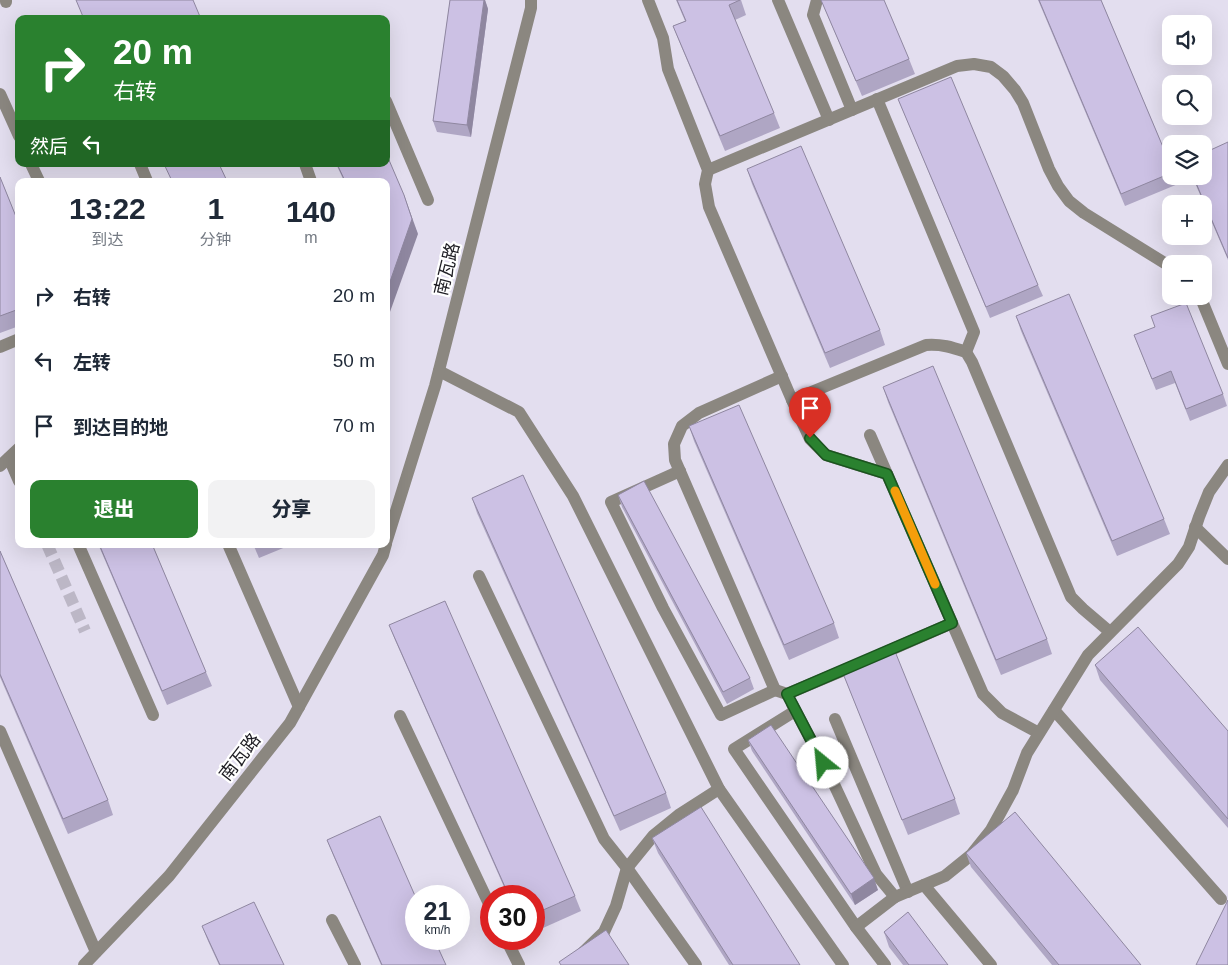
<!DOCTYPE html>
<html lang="zh">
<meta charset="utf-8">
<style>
body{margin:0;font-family:Arial,"Noto Sans SC",sans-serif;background:#f2f2f3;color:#1f2937;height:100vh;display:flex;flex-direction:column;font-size:19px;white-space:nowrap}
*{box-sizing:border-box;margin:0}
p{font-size:16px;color:#747a83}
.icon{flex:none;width:28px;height:28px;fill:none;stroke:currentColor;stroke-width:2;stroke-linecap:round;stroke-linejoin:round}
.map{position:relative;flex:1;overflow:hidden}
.details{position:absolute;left:15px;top:178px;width:375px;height:370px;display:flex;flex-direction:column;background:#fff;border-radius:10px;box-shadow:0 5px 20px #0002}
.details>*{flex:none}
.hud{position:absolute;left:15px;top:15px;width:375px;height:152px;border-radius:10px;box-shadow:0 5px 20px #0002;background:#2a812f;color:#fff;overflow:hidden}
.buttons{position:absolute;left:1162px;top:15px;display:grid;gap:10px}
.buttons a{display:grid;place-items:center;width:50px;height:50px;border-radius:10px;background:#fff;box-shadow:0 5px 20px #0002;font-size:25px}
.speed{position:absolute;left:405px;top:885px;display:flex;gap:10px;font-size:25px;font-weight:700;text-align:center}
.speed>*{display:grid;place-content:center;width:65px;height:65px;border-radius:50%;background:#fff;box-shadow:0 5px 20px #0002;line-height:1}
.speed small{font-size:12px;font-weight:400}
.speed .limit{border:8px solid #d22;background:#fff;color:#111}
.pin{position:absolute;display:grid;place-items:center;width:42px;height:42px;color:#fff;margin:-51px -21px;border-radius:50% 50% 50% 0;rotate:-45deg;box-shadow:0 0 5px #0007}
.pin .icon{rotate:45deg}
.me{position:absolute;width:55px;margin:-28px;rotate:332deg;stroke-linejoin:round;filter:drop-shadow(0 0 4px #0008)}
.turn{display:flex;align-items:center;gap:18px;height:105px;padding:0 15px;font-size:22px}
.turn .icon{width:65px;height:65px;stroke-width:2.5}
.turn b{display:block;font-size:35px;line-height:42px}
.then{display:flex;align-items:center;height:48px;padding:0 15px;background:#0003;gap:10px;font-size:19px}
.eta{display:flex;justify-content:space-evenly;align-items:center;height:85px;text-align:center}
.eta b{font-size:30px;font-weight:800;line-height:35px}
.button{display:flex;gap:10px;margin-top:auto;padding:10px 15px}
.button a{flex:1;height:58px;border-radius:10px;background:#2a812f;color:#fff;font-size:20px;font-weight:800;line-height:58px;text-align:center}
.button a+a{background:#f2f2f3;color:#1f2937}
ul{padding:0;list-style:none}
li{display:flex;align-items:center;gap:15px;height:65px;padding:0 15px}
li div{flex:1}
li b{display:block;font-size:19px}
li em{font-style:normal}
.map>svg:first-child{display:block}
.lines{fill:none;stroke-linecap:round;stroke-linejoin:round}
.minor-tunnel{stroke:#bcb7c6;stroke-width:12;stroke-dasharray:12 6;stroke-linecap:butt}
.minor{stroke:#8b8780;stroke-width:12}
.tertiary{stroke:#8b8780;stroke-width:12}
.wall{fill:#afa6c4}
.shaded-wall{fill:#8f87a0}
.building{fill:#ccc1e4;stroke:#8f87a0}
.route-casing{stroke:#1b541f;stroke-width:12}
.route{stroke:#2a812f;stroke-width:9}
.slow{stroke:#f59e0b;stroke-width:9}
.labels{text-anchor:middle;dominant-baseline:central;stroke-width:4.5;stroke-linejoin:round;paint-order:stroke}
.street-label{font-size:18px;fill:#1e1d23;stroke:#fff}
</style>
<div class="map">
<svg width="1228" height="965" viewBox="0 0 1228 965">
<rect width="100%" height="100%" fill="#e3deef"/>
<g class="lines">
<!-- minor-tunnel -->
<path class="minor-tunnel" d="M47,544L85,631"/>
<!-- minor -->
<g class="minor">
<path d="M6,0V2"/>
<path d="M648,0L663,38L668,69L708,170L705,184L709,207L792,400L810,439L826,455L887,474"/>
<path d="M778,0L829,120"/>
<path d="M817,0L813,15L852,110"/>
<path d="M0,94L19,136"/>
<path d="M877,99L974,332L966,352"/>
<path d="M386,101L428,200"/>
<path d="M31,164L39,181"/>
<path d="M140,164L147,181"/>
<path d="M305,164L311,181"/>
<path d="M708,170L957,66L974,64L991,67L1003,76L1015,90L1023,103L1049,169L1058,186L1069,201L1084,213L1171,267"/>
<path d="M1200,296L1228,364"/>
<path d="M0,347L19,339"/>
<path d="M439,371L519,412L573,496L719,789L843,965"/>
<path d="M792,400L926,345C942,344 951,347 966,352L972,362L1071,597L1083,609L1110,632"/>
<path d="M870,435L983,694L1002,713L1039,733"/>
<path d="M9,458L19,481"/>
<path d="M0,466L19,448"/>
<path d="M680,471L611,502L663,608L721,715L775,690L787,694L856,665"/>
<path d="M1195,527L1228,559"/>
<path d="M78,544L153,715"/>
<path d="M228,544L299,707"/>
<path d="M479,576L604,839L627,868L696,965"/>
<path d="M879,655L952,623"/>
<path d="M775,690L675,460L674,444L682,426L699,413L782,376"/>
<path d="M792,704L832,780L876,874L895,897"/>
<path d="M1054,710L1221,899"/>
<path d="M795,711L734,749L856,927L885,965"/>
<path d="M400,716L491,908"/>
<path d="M835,719L908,892"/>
<path d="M0,731L96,952"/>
<path d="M924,885L991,965"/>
<path d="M332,920L355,965"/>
<path d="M856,927L895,897L945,876L971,855L991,830L1013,790L1027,753L1088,655L1178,564L1189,547L1199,517L1209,492L1228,465"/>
<path d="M506,939L519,965"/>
<path d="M570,965L604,932L616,906L627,868L653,836L680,814L719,789"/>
</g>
<!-- tertiary -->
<g class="tertiary">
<path d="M386,543L435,386L531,8V0"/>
<path d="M84,965L169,876L290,723L383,555L386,544"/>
</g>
</g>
<!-- wall -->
<g class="wall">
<path d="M450,0H485L488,9L471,137L437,132L433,121Z"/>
<path d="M676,0H741L746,15L735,20L774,113L780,128L725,151L679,41L673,26L685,21Z"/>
<path d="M821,0L909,59L915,74L862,96L827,14Z"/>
<path d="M1038,0H1101L1171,166V176H1175L1178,184L1125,206Z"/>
<path d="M898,99L1038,285L1043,296L990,318Z"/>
<path d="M1228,142V260L1192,176H1204Z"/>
<path d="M336,164H386L418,234L386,181H344Z"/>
<path d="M747,169L880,330L885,345L830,368L752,184Z"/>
<path d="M0,177L19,224V326L0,333Z"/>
<path d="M1016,316L1164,519L1170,534L1117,556L1021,331Z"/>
<path d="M1134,335L1223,394L1227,406L1190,421L1175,383L1156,390Z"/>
<path d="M883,387L1047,639L1052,654L1001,675L888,402Z"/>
<path d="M689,426L834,623L839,638L789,660L694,441Z"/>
<path d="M618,495L750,678L754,689L727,704L622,507Z"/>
<path d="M472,498L666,793L671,808L620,831L477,513Z"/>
<path d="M98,544H152L206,672L212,686L167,705Z"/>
<path d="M253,544H293L259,558Z"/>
<path d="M0,551L108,800L113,815L68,834L0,677Z"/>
<path d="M389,625L575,896L581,911L534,932V896H508L395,640Z"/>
<path d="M1095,665L1228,731V828L1100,680Z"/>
<path d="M840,666L955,799L960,814L908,835Z"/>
<path d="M748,740L878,890L855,905L752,751Z"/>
<path d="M652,838L800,965H729L658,853Z"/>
<path d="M327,840L446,965H381L333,855Z"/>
<path d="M966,853L1141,965H1052L971,867Z"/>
<path d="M202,926L284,965H219L208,941Z"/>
<path d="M884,932L948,965H903L889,947Z"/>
</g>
<!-- shaded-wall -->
<g class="shaded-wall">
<path d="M484,0H485L488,9L471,137L467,125Z"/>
<path d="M404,195L418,234L386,323V293Z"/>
<path d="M874,878L878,890L855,905L851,894Z"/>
</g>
<!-- building -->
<g class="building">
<path d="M76,0H193L201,19H84Z"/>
<path d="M450,0H484L467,125L433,121Z"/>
<path d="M677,0H740L729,5L774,113L720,136L673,26L686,21Z"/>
<path d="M821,0H884L909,59L856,81Z"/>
<path d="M1039,0H1101L1171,166V173L1121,194Z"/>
<path d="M951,77L1038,285L986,307L898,99Z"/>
<path d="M1228,142V258L1193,176H1204V153Z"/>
<path d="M801,146L880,330L825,353L747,169Z"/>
<path d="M386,153L404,195L412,219L386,293V181H345L337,164H386Z"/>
<path d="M164,164H219L227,181H172Z"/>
<path d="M0,177L19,224V309L0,316Z"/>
<path d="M1069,294L1164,519L1112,541L1016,316Z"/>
<path d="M1186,303L1223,394L1186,409L1171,371L1152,379L1134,335L1155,327L1151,316Z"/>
<path d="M933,366L1047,639L996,660L883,387Z"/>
<path d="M739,405L834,623L784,645L689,426Z"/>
<path d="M523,475L666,793L614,816L472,498Z"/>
<path d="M644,481L750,678L723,692L618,495Z"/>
<path d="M99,544H152L206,672L162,691Z"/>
<path d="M0,551L108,800L63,819L0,674Z"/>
<path d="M445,601L575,896L534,914V896H509L389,625Z"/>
<path d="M1138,627L1228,731V819L1095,665Z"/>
<path d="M892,644L955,799L902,820L840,666Z"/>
<path d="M771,725L874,878L851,894L748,740Z"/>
<path d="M701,807L800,965H733L652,838Z"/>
<path d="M1015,812L1141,965H1059L966,853Z"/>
<path d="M380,816L416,898V939H434L446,965H382L327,840Z"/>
<path d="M1228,900V965H1196Z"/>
<path d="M254,902L284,965H220L202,926Z"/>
<path d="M908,912L948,965H909L884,932Z"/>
<path d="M606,930L629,965H561L559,962Z"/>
</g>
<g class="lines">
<!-- route casing -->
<g class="route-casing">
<path id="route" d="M810,438L826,455L887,474L952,623L787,694L823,763"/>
</g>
<!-- route -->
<use href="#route" class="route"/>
<!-- slow -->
<path class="slow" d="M895,491L935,584"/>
</g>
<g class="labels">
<!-- street labels -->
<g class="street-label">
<text transform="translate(447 269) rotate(-76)">南瓦路</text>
<text transform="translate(240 757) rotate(-52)">南瓦路</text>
</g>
</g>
</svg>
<div class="buttons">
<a><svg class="icon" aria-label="sound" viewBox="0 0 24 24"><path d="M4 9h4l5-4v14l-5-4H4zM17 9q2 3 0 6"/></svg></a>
<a><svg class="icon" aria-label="search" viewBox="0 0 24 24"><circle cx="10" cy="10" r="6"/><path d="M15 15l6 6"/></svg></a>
<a><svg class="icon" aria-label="layers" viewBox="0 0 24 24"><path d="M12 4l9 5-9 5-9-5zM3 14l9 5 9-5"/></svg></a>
<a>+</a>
<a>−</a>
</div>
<div class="speed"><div>21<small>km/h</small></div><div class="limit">30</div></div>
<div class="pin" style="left:810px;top:438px;background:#d93025"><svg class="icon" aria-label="arrive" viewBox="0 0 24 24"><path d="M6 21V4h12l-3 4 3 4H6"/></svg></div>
<svg class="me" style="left:823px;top:763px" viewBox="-20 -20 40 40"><circle r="19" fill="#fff"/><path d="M0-13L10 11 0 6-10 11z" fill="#2a812f"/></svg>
<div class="hud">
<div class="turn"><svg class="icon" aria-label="right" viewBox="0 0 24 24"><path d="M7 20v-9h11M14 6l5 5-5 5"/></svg><div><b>20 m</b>右转</div></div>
<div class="then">然后<svg class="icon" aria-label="left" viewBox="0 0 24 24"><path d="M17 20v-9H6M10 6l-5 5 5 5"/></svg></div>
</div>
<section class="details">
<div class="eta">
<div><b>13:22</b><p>到达</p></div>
<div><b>1</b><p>分钟</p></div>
<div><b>140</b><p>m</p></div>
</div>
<ul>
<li><svg class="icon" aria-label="right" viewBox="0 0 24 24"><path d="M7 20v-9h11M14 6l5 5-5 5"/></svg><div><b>右转</b></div><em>20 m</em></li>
<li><svg class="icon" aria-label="left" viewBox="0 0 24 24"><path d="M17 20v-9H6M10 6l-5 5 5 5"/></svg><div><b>左转</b></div><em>50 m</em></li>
<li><svg class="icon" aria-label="arrive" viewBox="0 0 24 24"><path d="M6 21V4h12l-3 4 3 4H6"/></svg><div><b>到达目的地</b></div><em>70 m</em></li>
</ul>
<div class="button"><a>退出</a><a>分享</a></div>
</section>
</div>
